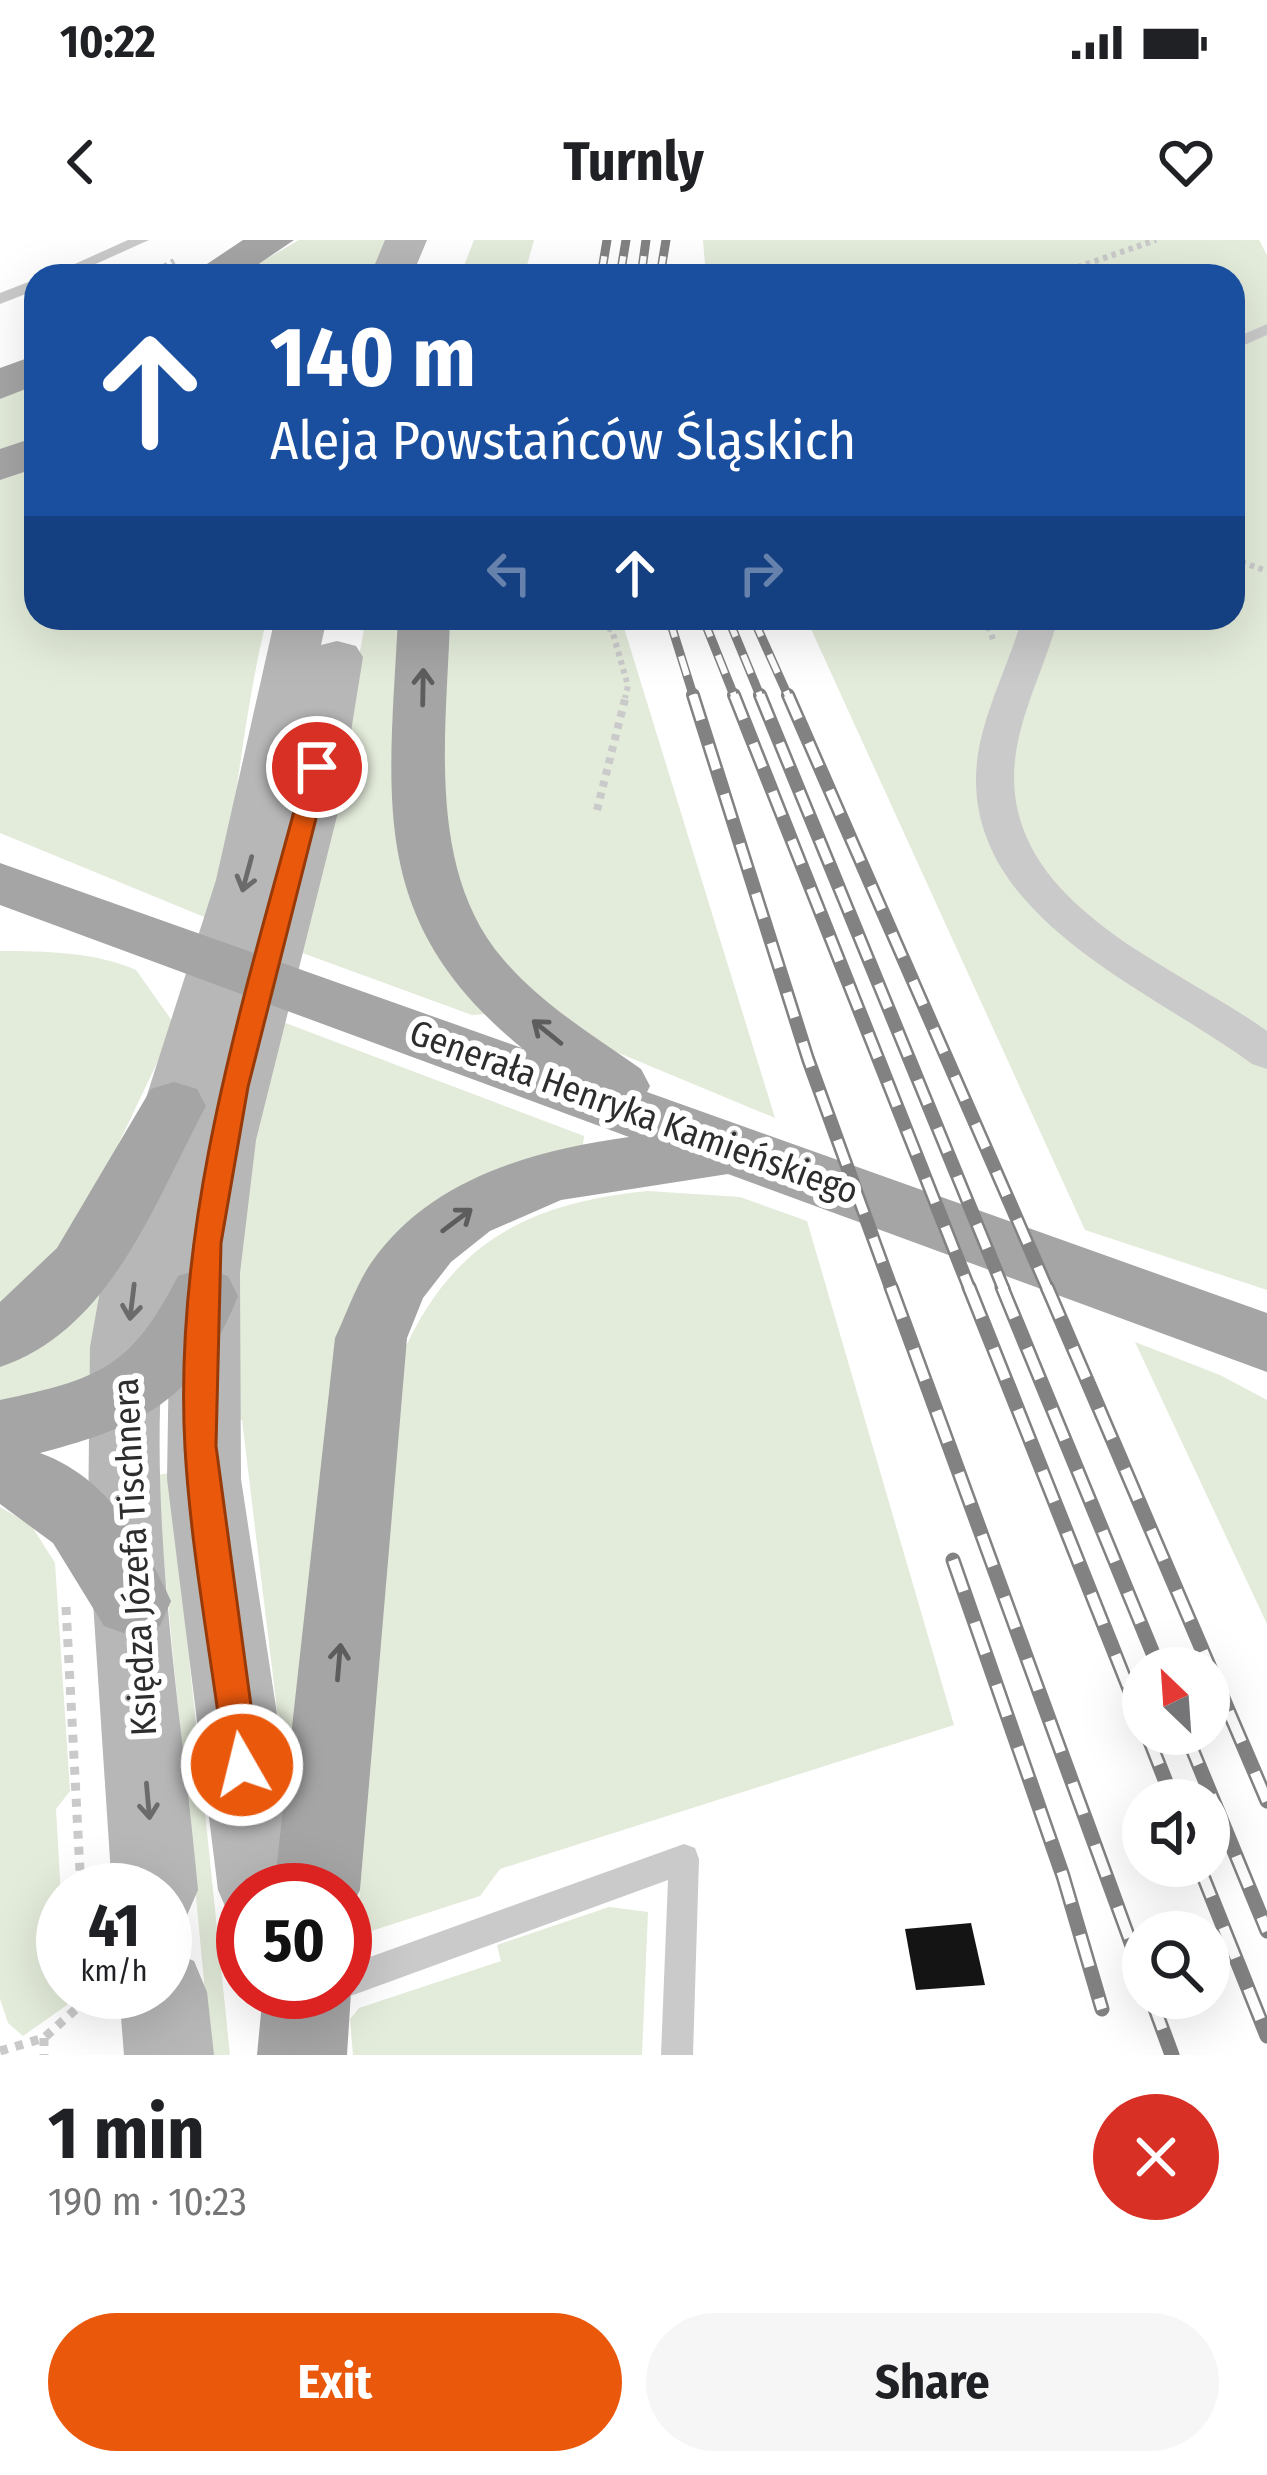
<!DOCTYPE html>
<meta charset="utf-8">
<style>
body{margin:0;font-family:"Fira Sans Condensed",sans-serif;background:#f6f6f6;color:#202124;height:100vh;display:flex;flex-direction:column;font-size:45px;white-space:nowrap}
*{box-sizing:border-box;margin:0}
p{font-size:39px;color:#757577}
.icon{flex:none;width:66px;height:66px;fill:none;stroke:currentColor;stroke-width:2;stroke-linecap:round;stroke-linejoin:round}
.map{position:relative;height:1815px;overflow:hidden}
.sheet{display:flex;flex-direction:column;background:#fff;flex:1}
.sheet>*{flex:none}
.banner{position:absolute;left:24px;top:24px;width:1221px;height:366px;border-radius:36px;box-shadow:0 12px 48px #0002;background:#1a4fa0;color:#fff;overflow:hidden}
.needle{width:78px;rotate:335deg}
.fabs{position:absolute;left:1122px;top:1407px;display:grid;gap:24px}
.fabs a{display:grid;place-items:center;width:108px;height:108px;border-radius:50%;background:#fff;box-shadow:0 12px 48px #0002;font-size:60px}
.speed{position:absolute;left:36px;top:1623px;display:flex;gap:24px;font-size:60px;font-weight:700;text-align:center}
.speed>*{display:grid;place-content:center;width:156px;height:156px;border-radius:50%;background:#fff;box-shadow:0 12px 48px #0002;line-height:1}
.speed small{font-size:30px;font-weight:400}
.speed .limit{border:18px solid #d22;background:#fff;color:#111}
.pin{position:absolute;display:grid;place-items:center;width:102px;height:102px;color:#fff;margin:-51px;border:6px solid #fff;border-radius:50%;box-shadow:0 3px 12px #0007}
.me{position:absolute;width:132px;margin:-66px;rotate:352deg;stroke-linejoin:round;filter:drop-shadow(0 0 9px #0008)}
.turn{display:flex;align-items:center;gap:42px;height:252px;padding:0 48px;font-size:54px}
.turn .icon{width:156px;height:156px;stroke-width:2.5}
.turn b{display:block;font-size:84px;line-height:102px}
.lanes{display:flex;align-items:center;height:114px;padding:0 48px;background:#0003;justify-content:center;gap:60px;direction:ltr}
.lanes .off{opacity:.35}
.round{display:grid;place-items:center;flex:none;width:126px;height:126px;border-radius:63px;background:#f6f6f6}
.overview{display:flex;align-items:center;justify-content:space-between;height:204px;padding:0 48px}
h1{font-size:72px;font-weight:700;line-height:90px}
.action{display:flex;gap:24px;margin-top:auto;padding:24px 48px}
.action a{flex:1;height:138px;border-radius:72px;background:#ea580c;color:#fff;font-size:48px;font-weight:700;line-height:138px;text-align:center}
.action a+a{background:#f6f6f6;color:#202124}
.status{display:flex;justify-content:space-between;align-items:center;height:84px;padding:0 60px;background:#fff;direction:ltr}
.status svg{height:33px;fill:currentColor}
header{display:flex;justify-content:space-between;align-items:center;height:156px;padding:0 48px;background:#fff;font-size:54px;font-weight:700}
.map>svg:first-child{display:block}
.green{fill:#e3ebda}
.building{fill:#141414}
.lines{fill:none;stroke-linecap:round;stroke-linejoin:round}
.path-far2{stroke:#cacaca;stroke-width:6;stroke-dasharray:4.5 4.5;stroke-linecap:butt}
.path-far1{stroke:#cacaca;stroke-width:8;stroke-dasharray:6 6;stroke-linecap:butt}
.path{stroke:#cacaca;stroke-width:9;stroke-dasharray:8 8;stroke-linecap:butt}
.service{fill:#cacaca;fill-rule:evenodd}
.minor{fill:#cacaca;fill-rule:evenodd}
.secondary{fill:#b7b7b7;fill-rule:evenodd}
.primary{fill:#a5a5a5;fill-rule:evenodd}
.rail-far2-casing{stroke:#828282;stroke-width:9}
.rail-far1-casing{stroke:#828282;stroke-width:14}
.rail-casing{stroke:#828282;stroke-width:15}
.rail-far2{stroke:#fff;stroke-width:6;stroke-dasharray:20;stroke-linecap:butt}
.rail-far1{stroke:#fff;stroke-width:9;stroke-dasharray:26;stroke-linecap:butt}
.rail{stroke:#fff;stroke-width:10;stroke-dasharray:33;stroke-linecap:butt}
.oneway{stroke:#5d5d5d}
.oneway2{stroke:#6b6b6b}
.route{fill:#ea580c;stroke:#983908;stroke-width:3}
.labels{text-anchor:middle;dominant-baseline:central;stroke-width:12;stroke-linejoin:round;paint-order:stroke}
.street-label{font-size:36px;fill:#2d2d2d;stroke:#fff}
</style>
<div class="status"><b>10:22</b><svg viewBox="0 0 49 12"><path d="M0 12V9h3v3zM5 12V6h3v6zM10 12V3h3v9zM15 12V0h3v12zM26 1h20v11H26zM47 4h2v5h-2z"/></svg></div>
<header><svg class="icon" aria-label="back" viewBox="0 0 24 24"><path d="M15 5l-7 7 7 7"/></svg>Turnly<svg class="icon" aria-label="heart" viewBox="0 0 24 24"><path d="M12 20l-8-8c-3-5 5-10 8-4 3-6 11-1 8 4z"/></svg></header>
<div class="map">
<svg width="1267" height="1815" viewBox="0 0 1267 1815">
<rect width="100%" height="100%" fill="#fff"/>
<!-- green -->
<g class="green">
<path d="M299,0H394L378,36H237Z"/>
<path d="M474,0H534L524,36H460Z"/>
<path d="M703,0H1259L1267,15V85L1233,99V36H706Z"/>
<path d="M1267,92V801L1072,665L1016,591L1012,519L1050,378H1233V107Z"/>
<path d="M36,143V205L0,219V159Z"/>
<path d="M36,220V378H267C242,478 236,580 214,681L0,593V234Z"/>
<path d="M366,378H402L398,602C409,668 438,729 488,774L472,775L297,711L326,600Z"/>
<path d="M437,378H621L775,878L614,811L515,746L441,627Z"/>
<path d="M806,378H1030L987,592L1267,826V1050L1085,990Z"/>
<path d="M0,711C44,711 95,712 136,730L175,785L69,1008L0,1077Z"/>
<path d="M275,779L584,896L582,911L430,976L287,1552L242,1180L227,1181L228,1017Z"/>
<path d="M648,951L740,957L807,981L954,1485L500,1629L480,1656L365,1693L357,1687L401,1117C451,1003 527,963 648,951Z"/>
<path d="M103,1044L90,1140L0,1162V1122Z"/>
<path d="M1135,1102L1220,1135L1267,1160V1384Z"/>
<path d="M170,1233L230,1815H211L156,1235Z"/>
<path d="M0,1267L31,1285L55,1323L70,1551L56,1569L67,1765L23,1796L8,1783L0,1759Z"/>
<path d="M609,1667L648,1672L642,1815H353L350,1779L359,1768L501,1721L497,1705Z"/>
</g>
<!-- building -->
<path class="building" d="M971,1683L985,1745L916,1750L905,1689Z"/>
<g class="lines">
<!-- path-far2 -->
<g class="path-far2">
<path d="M148,36L174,21"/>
<path d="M1052,36L1156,0"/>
<path d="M1233,319L1267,331"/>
<path d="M583,378L612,390L628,446L625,458"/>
<path d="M985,378L993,399"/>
</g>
<!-- path-far1 -->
<path class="path-far1" d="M597,570L626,455"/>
<!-- path -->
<g class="path">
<path d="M66,1367L81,1650"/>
<path d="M44,1798V1815"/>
<path d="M0,1811L44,1798L87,1759V1752"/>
</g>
<!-- service -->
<g class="service">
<path d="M128,0H149L69,36H48Z"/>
<path d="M36,39V50L0,64V53Z"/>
<path d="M1267,84V95L1233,110V99Z"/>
<path d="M684,1604L695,1608L699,1619L693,1815H661L668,1640L345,1758L334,1753L345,1752V1726Z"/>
</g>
<!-- minor -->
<path class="minor" d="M1022,378H1058C1045,429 1014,483 1014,537C1014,669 1177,726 1267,791V829L1252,824C1154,751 974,682 976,537C977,483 1008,429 1022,378Z"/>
<!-- secondary -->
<g class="secondary">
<path d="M385,0H427L412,36H370Z"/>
<path d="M275,378H327L321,405L337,401L356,406L363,417L338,572L256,900L240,1033L241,1239L304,1650H243V1685L231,1680L218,1650L167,1239L170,1051C141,1246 180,1454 198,1650L185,1680L165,1688V1650H112L88,1286L90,1107L120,939L216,640Z"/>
<path d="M165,1708L194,1721L207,1752L214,1815H124L119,1752H165Z"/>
</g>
<!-- primary -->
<g class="primary">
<path d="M243,0H294L241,36H189Z"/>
<path d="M36,115V145L0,159V128Z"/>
<path d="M36,197V228L0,240V209Z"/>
<path d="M398,378H450C447,489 425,628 503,719C541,764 594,796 641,829L650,846L647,852L1267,1073V1132L728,934L561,960L490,991L451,1022L423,1058L407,1098L360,1650L345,1681V1650H274L335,1098C347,1073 356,1045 371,1023C429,939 533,910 629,897L0,665V623L522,808C366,681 389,559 398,378Z"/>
<path d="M174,842L197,849L206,866C155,961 111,1090 0,1127V1062L57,1008L151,849Z"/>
<path d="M203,1028L228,1036L238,1056C197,1159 144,1186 40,1213C107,1237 142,1299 171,1361L160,1386L132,1396L104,1386L53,1303L0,1264V1160C99,1139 131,1128 178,1036Z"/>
<path d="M345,1737L351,1752L347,1815H257L263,1752H345Z"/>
</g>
<!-- rail-far2 casing -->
<g class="rail-far2-casing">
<g id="rail-far2">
<path d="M601,36L607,0"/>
<path d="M620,36L626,0"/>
<path d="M641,36L646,0"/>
<path d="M660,36L666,0"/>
<path d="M669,378L694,458"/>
<path d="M703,378L735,458"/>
<path d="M728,378L761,458"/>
<path d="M753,378L789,458"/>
</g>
</g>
<!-- rail-far1 casing -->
<g class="rail-far1-casing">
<g id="rail-far1">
<path d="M693,455L808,819L892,1050"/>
<path d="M734,455L970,1050"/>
<path d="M760,455L1004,1050"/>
<path d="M788,455L1048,1050"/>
</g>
</g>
<!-- rail casing -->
<g class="rail-casing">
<g id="rail">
<path d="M891,1047L1143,1736"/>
<path d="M969,1047L1143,1484"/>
<path d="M1002,1047L1159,1428"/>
<path d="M1047,1047L1267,1561"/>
<path d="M953,1320L1063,1636L1102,1769"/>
<path d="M1147,1494L1173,1560"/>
<path d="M1186,1494L1267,1691"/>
<path d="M1199,1626L1267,1796"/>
<path d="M1151,1758L1172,1815"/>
</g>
</g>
<!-- rail-far2 -->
<use href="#rail-far2" class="rail-far2"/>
<!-- rail-far1 -->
<use href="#rail-far1" class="rail-far1"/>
<!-- rail -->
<use href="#rail" class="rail"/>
</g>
<!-- one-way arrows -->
<defs><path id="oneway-shaft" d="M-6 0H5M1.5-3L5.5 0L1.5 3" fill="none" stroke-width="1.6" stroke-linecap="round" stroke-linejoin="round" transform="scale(3)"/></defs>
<g class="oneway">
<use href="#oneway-shaft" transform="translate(423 447) rotate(-89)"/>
<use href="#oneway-shaft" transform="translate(547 792) rotate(-141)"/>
<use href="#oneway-shaft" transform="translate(457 980) rotate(-37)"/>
<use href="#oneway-shaft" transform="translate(339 1422) rotate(-85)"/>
</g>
<g class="oneway2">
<use href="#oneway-shaft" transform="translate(247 634) rotate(105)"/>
<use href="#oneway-shaft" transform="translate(132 1062) rotate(97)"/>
<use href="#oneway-shaft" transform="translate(148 1561) rotate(85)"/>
</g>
<!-- route -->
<path class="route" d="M317,520L329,527L248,847L221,1003L216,1206L259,1525L254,1536L242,1541L230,1536L225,1525C212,1420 191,1313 185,1208C172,975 247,749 306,527Z"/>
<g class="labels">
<!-- street labels -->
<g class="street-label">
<text transform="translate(634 872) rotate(20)">Generała Henryka Kamieńskiego</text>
<text transform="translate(135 1317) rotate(-93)">Księdza Józefa Tischnera</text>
</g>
</g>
</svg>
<div class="fabs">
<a><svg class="needle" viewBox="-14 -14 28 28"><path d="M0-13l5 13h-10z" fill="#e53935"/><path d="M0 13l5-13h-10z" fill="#757577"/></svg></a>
<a><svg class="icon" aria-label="sound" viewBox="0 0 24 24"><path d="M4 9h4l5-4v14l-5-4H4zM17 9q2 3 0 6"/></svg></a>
<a><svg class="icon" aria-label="search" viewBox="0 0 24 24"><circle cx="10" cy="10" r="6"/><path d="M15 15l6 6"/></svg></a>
</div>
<div class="speed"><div>41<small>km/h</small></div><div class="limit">50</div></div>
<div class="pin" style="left:317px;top:527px;background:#d93025"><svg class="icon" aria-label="arrive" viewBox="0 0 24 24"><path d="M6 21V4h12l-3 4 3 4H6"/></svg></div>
<svg class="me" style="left:242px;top:1525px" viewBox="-20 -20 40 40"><circle r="17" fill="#ea580c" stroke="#fff" stroke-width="3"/><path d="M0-11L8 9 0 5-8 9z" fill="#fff"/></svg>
<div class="banner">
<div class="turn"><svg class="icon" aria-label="ahead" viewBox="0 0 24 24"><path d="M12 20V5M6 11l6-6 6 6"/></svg><div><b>140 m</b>Aleja Powstańców Śląskich</div></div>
<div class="lanes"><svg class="icon off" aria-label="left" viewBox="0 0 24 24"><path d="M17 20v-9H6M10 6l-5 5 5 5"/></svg><svg class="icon" aria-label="ahead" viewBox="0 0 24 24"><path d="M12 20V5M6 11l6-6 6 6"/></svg><svg class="icon off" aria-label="right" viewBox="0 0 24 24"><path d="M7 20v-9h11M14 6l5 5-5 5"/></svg></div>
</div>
</div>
<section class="sheet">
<div class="overview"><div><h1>1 min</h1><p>190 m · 10:23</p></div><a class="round" style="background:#d93025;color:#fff"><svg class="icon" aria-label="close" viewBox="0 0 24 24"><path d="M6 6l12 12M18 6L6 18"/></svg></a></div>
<div class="action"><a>Exit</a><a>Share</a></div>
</section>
